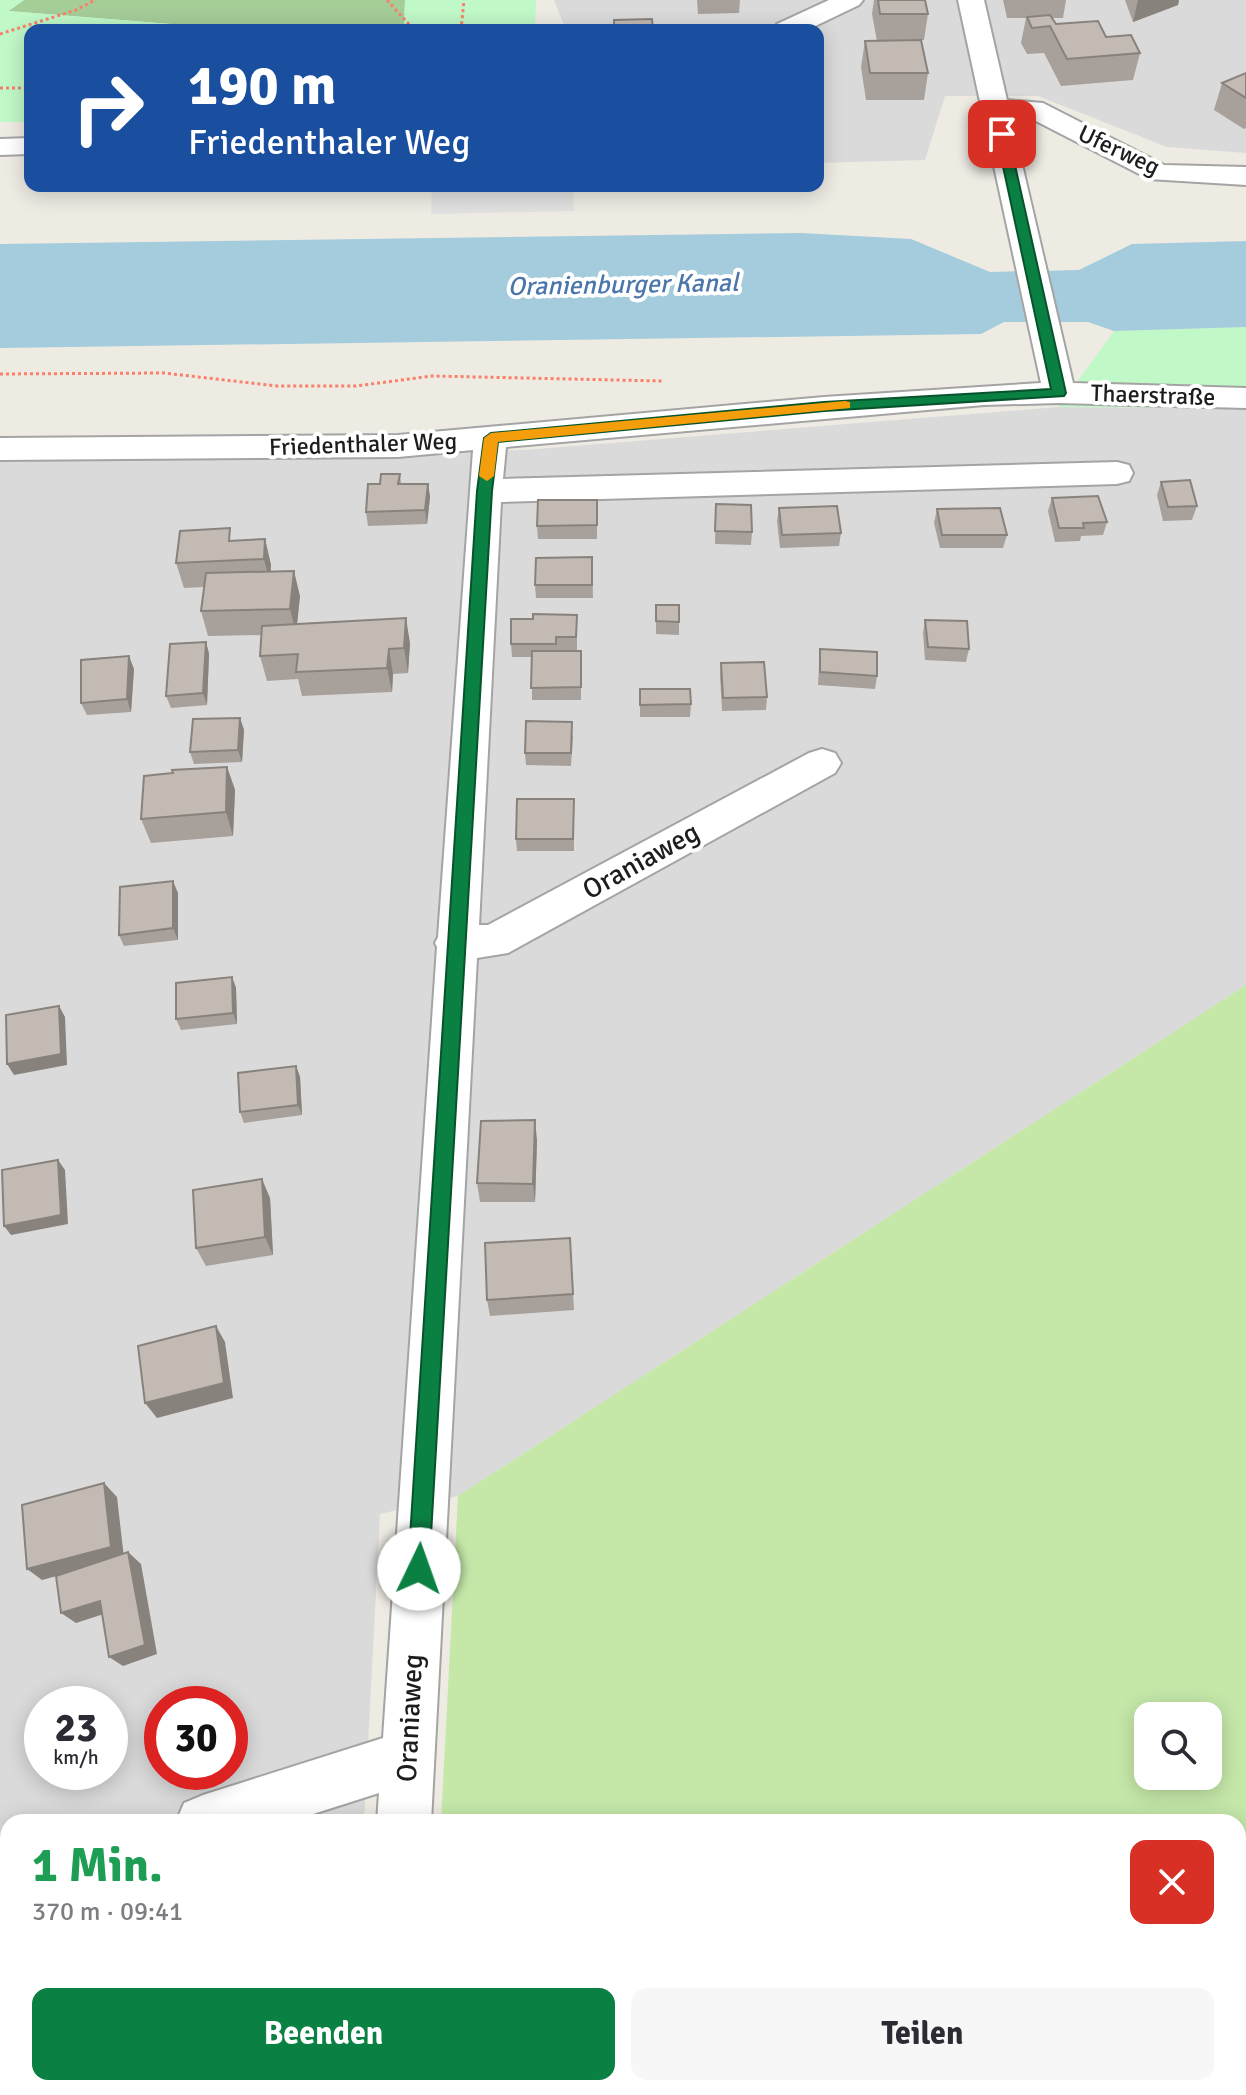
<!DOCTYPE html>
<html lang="de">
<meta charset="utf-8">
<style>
body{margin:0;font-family:Signika,sans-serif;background:#f7f7f7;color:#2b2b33;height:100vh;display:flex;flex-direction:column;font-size:30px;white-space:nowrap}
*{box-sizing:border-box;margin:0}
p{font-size:26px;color:#7c7c81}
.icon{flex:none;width:44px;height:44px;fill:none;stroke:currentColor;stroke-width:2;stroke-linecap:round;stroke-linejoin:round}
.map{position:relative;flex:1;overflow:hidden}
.panel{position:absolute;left:0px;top:1814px;width:1246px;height:282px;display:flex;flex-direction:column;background:#fff;border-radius:24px 24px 0 0;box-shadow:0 4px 20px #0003}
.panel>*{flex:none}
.top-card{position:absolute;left:24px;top:24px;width:800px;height:168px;border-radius:16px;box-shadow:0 4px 20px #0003;background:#1a4fa0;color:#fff;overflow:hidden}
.fabs{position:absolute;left:1134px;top:1702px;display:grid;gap:16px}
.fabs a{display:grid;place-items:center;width:88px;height:88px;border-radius:16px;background:#fff;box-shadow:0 4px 20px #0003;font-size:40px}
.speed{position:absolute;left:24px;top:1686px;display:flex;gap:16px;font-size:40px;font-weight:700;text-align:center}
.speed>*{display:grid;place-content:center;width:104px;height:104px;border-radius:50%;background:#fff;box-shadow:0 4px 20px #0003;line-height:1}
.speed small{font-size:20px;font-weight:400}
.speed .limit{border:12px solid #d22;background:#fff;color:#111}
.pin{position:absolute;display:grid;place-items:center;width:68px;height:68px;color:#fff;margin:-34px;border-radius:16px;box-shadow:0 4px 12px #0006}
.me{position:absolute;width:88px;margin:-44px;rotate:3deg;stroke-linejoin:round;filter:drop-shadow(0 0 6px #0008)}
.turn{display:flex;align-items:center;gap:28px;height:168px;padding:0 32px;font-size:36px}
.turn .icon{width:104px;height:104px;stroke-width:2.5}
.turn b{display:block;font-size:56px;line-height:68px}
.round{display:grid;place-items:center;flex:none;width:84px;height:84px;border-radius:16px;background:#f7f7f7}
.head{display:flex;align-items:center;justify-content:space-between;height:136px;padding:0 32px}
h1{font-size:48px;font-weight:700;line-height:60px;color:#1e9e55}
.button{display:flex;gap:16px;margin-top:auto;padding:16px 32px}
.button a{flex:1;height:92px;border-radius:16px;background:#0b8043;color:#fff;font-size:32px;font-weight:700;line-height:92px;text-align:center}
.button a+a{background:#f7f7f7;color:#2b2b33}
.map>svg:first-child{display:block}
.residential{fill:#dbdada;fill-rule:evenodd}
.grass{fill:#c5e8a9;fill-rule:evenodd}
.forest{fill:#a5cd98}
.park{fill:#c0f8c8}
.parking{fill:#e1e1e1}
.water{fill:#a4ccdc}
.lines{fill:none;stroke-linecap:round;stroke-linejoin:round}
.street-casing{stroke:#a4a4a4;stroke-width:4}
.path{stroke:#f8816b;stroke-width:3;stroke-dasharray:3 3;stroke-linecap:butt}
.street{fill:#fff;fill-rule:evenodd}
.wall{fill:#a8a09a}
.shaded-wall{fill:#88827d}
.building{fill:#c3bab3;stroke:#88827d;stroke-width:2}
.route{fill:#0b8043;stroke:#07532c;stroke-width:2}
.slow{fill:#f59e0b}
.labels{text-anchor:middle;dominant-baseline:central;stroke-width:8;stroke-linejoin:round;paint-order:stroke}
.far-street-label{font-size:24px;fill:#1d1d1d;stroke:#fff}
.far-water-label{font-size:26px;font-style:italic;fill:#4b76ab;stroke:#fff}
.street-label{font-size:28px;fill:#1d1d1d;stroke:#fff}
</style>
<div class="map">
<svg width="1246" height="2095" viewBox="0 0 1246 2095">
<rect width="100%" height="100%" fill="#eeebe3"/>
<!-- residential -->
<g class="residential">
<path d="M554,0H1246V153L1167,147L1038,96H945L925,160L818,163V30H566Z"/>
<path d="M1058,407L1246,408V985L458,1496L380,1514L364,1822H8V2088H347V2095H0V462L524,450ZM42,1704H110V1772H42ZM162,1704H230V1772H162Z"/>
<path d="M1246,1976V2095H1117L1124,2088H1238V1984Z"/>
</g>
<!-- grass -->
<g class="grass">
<path d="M1246,985V1976L1238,1984V1822H441L458,1496ZM1148,1716H1208V1776H1148Z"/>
<path d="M427,2088H1124L1117,2095H427Z"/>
</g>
<!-- forest -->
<path class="forest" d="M24,0H405L404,30H246L8,11Z"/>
<!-- park -->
<g class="park">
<path d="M0,0H24L9,11L246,30H30V122H0Z"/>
<path d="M405,0H536L535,30H404Z"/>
<path d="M1246,327V408L1059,407L1114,331Z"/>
</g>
<!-- parking -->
<path class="parking" d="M573,186L574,211L431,214L432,187Z"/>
<!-- water -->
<path class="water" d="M801,233L911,239L990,272L1079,270L1132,244L1246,241V327L1114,331L1088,322H1004L981,334L0,348V244Z"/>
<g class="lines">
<!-- street casing -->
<g class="street-casing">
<g id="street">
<path d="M829,0H863L859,5L807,30H773L777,24Z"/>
<path d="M958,0H984L1007,100L1043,103L1164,165L1246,167V185L1149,179L1028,117H1011L1073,383L1246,388V408L1059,403L984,405L506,447L503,479L1117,462L1129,465L1133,473L1129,481L1117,484L501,502L479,925H488L809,753L822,749L835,753L841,763L835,773L508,953L477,958L431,1822H377L379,1793L288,1822H176L184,1803L203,1795L383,1738L437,947L435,943L438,937L473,450L398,457L0,460V438L398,435L824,397L1041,383Z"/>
<path d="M30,138V154L0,155V139Z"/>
<path d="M8,1856V1912L0,1915V1859Z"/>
<rect x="361" y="2088" width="58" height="7"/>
</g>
</g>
<!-- path -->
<g class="path">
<path d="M387,0L414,30"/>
<path d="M461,30L464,0"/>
<path d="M0,34L76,10L95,0"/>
<path d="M0,88H30"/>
<path d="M0,374L164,373L277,386H356L432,376L662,381"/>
</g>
<!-- street -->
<use href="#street" class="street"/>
</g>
<!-- wall -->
<g class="wall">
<path d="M697,0H740L739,13L698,14Z"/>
<path d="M874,0H925L928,14L924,40L877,41L872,14Z"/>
<path d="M1003,0H1066L1063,18H1052L1056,24L1106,37L1140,53L1133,80L1061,86L1044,53L1027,54L1021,43L1026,18H1007Z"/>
<path d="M1125,0H1179L1178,5L1133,22Z"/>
<path d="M865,41L928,73L924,100H866L861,67Z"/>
<path d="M1246,73V128L1244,129L1214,110L1222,83Z"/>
<path d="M400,474L401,484H428L430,497L427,524L368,526L366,512L380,484Z"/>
<path d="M1161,482L1197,506L1192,520L1163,521L1157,495Z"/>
<path d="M1052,498L1107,522L1103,535L1081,536L1080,541L1055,542L1048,511Z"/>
<path d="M597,500V539H538L537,526Z"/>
<path d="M716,504L752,532L751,545L715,544Z"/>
<path d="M779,508L841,533L839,546L780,548L777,521Z"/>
<path d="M937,509L1007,535L1003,548H940L934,523Z"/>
<path d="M265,539L271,565V572L300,596L297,624L410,643L408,673L393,674L392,692L302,696L298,679L267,681L260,656L262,635L208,636L201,611L204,587L184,588L176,563L233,541Z"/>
<path d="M592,557L593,598H536L535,585Z"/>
<path d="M656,605H679V635L656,634Z"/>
<path d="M577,615V650L556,651H581V700H532V657H512L511,644L533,619Z"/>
<path d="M925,620L969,649L966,662L925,660L923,633Z"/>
<path d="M206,642L209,654L207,705L171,708L166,696Z"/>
<path d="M820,649L877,676L875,689L818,685Z"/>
<path d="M721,663L767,697L766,710L722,711L720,675Z"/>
<path d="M134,669L131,712L87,715L81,703Z"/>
<path d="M640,689L691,704L690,717H640Z"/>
<path d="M240,718L244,730L242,762L194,764L190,752Z"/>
<path d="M573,735L571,766L526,765L525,753Z"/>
<path d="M227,767L235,790L233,836L151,843L141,819Z"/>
<path d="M574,811V851H517L516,839Z"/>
<path d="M178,893V940L124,946L119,935Z"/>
<path d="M232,977L236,988L237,1024L181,1030L176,1019Z"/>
<path d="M296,1066L300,1077L302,1115L244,1123L240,1112Z"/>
<path d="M537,1140L535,1202H480L477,1183Z"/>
<path d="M270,1198L273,1255L206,1266L196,1248Z"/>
<path d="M570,1238L574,1310L490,1316L487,1300Z"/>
</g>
<!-- shaded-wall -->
<g class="shaded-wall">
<path d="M1138,0H1179L1178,5L1133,22Z"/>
<path d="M428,484L430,497L427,524L425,510Z"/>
<path d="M265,539L271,565L270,584L264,559Z"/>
<path d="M294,571L300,596L296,634L290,609Z"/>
<path d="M406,618L410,643L408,673L404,648Z"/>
<path d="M206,642L209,654L207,705L203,693Z"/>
<path d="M389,649L393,674L392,692L387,668Z"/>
<path d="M129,656L134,669L131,712L127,699Z"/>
<path d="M240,718L244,730L242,762L238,750Z"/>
<path d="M227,767L235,790L233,836L226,812Z"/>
<path d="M173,881L178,893V940L173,928Z"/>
<path d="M232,977L236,988L237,1024L233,1013Z"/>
<path d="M59,1006L65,1017L67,1065L14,1075L7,1064Z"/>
<path d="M296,1066L300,1077L302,1115L298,1105Z"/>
<path d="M535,1120L537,1140L535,1202L533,1184Z"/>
<path d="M58,1160L65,1170L68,1224L11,1235L4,1226Z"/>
<path d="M262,1179L270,1198L273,1255L265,1237Z"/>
<path d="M216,1326L225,1342L233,1398L157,1418L145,1403Z"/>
<path d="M104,1483L117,1497L124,1558L42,1580L27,1569Z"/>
<path d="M128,1552L141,1564L157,1654L123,1666L109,1657Z"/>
<path d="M100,1601L113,1611L76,1623L61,1613Z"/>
<path d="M40,2088H45L23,2095H18Z"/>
</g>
<!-- building -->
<g class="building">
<path d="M878,0H925L928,14H880Z"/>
<path d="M1050,15L1056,24L1098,21L1106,37L1131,35L1140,53L1067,59L1050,26L1032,28L1027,17Z"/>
<path d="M652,19L653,30H614V20Z"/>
<rect x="789" y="28" width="20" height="2"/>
<path d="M921,40L928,73H870L865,41Z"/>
<path d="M1246,73V98L1222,83Z"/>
<path d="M381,474H400L398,484H428L425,510L366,512L368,484H380Z"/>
<path d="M1190,480L1197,506L1168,507L1161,482Z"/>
<path d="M1098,496L1107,522L1083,523L1084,528H1059L1052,498Z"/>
<path d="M538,500H597V525L537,526Z"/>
<path d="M716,504L751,505L752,532L715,531Z"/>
<path d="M837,506L841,533L782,535L779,508Z"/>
<path d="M1000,508L1007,535H942L937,509Z"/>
<path d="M230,528L229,541L265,539L264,559L176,563L180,531Z"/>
<path d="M592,557V585H535L536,558Z"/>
<path d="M294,571L290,609L201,611L206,573Z"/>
<path d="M656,605H679V622L656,621Z"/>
<path d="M533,614L577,615L576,637H556V644H511V619H533Z"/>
<path d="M406,618L404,648L389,649L387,668L296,672L298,654L260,656L262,626Z"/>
<path d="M925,620L967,621L969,649L928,647Z"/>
<path d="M206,642L203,693L166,696L170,644Z"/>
<path d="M820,649L877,652V676L820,672Z"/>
<path d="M532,651H581V687L531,688Z"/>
<path d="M129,656L127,699L81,703V660Z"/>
<path d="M764,662L767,697L723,698L721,663Z"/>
<path d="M640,689H690L691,704L640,705Z"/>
<path d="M240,718L238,750L190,752L193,719Z"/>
<path d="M526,721L572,722L571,753H525Z"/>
<path d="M227,767L226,812L141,819L144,776L173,773L172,770Z"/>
<path d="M517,799H574L573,839H516Z"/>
<path d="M173,881V928L119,935L120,887Z"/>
<path d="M232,977L233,1013L176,1019V983Z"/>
<path d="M59,1006L61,1054L7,1064L6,1015Z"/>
<path d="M296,1066L298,1105L240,1112L238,1073Z"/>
<path d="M535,1120L533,1184L477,1183L481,1121Z"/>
<path d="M58,1160L61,1215L4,1226L2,1170Z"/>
<path d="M262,1179L265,1237L196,1248L193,1190Z"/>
<path d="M570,1238L573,1294L487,1300L485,1243Z"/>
<path d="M216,1326L224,1383L145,1403L138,1346Z"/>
<path d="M104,1483L111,1547L27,1569L22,1505Z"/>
<path d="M128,1552L145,1645L109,1657L100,1601L61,1613L56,1576Z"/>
<path d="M8,2064V2088H40L18,2095H0V2066Z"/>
</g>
<!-- route -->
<path class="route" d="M1002,130L1008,134L1066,393L1064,396L824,411L498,442L492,491L429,1569L426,1577L419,1580L411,1577L408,1569L477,491L484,438L491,433L824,402L1051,389L996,134Z"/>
<!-- slow -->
<path class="slow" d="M845,401L850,402V408L498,442L494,476L487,481L479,476L484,438L491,433Z"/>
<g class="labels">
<!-- far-street labels -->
<g class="far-street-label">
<text transform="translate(1119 150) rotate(25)">Uferweg</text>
<text transform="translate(1153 395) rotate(2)">Thaerstraße</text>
<text transform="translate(363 444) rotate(-2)">Friedenthaler Weg</text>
</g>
<!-- far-water labels -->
<g class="far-water-label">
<text transform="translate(623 285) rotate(-1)">Oranienburger Kanal</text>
</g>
<!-- street labels -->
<g class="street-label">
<text transform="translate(641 861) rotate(-29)">Oraniaweg</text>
<text transform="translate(410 1718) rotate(-87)">Oraniaweg</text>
</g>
</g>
</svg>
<div class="fabs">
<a><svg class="icon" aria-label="search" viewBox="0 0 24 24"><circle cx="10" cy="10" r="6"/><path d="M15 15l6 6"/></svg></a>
</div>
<div class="speed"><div>23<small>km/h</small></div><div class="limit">30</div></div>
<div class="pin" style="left:1002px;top:134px;background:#d93025"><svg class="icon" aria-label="arrive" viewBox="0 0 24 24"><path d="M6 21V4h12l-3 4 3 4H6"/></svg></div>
<svg class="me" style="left:419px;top:1569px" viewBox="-20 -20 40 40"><circle r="19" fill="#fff"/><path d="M0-13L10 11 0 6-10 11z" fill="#0b8043"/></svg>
<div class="top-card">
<div class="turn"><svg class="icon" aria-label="right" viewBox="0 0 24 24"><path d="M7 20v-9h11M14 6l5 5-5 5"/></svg><div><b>190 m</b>Friedenthaler Weg</div></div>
</div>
<section class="panel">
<div class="head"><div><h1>1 Min.</h1><p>370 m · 09:41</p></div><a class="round" style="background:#d93025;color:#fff"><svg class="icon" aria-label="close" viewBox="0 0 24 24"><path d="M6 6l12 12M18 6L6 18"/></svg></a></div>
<div class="button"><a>Beenden</a><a>Teilen</a></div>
</section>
</div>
